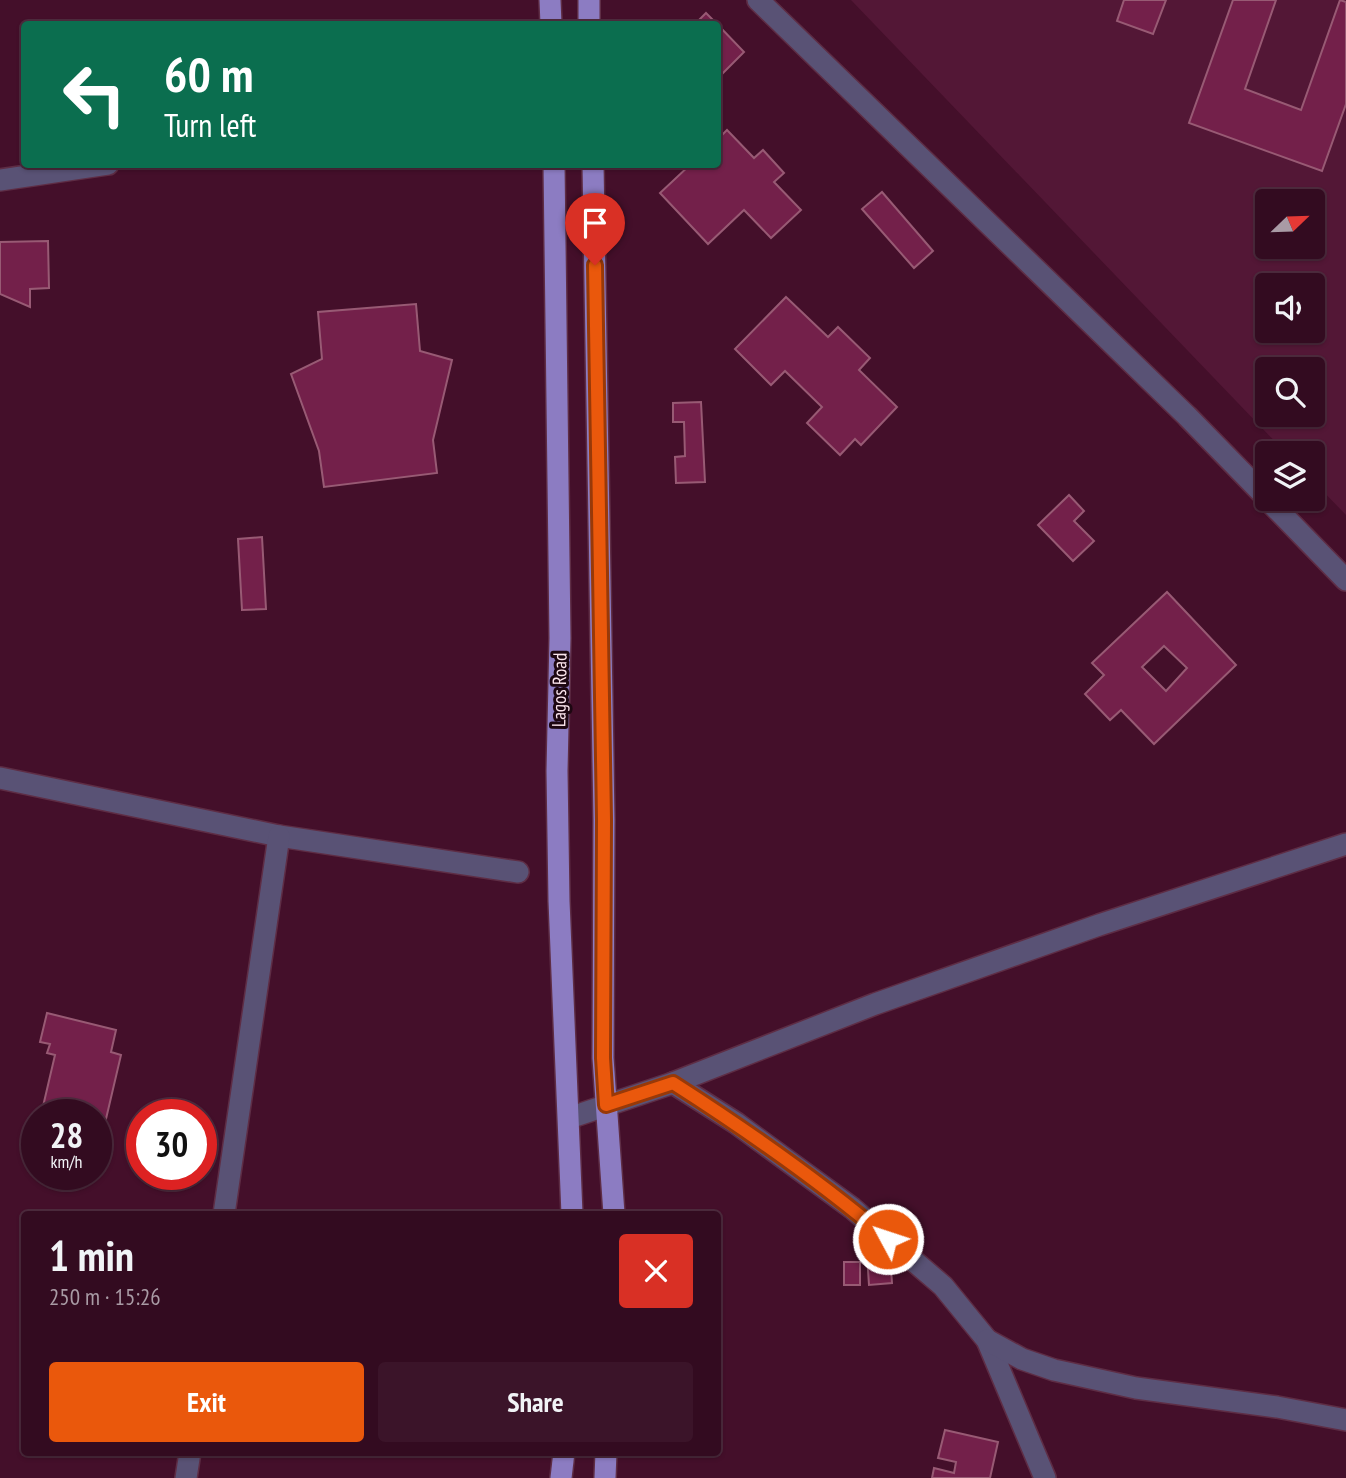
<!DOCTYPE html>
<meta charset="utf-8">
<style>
body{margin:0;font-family:"PT Sans Narrow",sans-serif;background:#3b1429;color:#f1f3f6;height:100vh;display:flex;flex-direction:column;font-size:26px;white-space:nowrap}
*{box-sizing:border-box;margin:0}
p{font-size:23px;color:#a99ba5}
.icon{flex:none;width:38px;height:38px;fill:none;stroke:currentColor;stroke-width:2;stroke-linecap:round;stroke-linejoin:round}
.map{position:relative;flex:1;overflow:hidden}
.sheet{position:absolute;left:21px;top:1211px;width:700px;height:245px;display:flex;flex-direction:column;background:#330b20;border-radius:7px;box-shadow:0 2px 5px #0004,0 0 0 2px #4e2b3e}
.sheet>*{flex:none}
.top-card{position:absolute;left:21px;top:21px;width:700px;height:147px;border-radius:7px;box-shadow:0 2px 5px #0004,0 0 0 2px #4e2b3e;background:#0b6e4f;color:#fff;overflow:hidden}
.needle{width:46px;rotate:67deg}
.tools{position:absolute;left:1255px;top:189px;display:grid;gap:14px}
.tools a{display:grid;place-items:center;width:70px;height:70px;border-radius:7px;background:#330b20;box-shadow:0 2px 5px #0004,0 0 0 2px #4e2b3e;font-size:35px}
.speed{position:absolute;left:21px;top:1099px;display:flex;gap:14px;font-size:35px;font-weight:700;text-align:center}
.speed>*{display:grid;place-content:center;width:91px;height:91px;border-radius:50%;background:#330b20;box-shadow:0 2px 5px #0004,0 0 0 2px #4e2b3e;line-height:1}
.speed small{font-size:18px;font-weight:400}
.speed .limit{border:10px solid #d22;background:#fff;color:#111}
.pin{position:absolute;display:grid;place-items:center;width:60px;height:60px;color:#fff;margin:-72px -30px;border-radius:50% 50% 50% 0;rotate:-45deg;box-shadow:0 0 7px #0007}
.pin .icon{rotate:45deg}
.me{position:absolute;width:77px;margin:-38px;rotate:310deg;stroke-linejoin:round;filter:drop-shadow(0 0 5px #0008)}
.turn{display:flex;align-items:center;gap:24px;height:147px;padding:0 28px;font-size:32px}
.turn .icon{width:91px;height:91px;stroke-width:2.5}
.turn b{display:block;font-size:49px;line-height:60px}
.round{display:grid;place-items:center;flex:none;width:74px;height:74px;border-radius:7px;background:#3b1429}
.headline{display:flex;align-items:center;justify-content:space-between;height:119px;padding:0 28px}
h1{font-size:42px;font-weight:800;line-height:52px}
.cta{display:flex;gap:14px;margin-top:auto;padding:14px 28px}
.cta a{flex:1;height:80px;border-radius:7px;background:#ea580c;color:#fff;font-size:28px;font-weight:800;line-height:80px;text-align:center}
.cta a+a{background:#3b1429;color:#f1f3f6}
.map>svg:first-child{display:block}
.built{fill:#531736;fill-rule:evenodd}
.building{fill:#73204a;stroke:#985a74;stroke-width:2;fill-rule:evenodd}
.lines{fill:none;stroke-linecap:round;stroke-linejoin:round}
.minor-casing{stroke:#5e2d45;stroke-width:24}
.major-casing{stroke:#5e2d45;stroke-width:24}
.minor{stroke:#595275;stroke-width:21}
.major{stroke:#8c7cc2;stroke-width:21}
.route-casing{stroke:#983908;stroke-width:18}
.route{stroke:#ea580c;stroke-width:12}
.labels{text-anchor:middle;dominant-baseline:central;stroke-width:6;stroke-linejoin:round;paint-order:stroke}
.street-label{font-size:19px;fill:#fbe5ed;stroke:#1d0711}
</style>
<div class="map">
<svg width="1346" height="1478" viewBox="0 0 1346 1478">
<rect width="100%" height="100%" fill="#440f2a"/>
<!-- built -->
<path class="built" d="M851,0H1346V515L1313,481L1312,453H1286ZM1267,201H1312V247H1267ZM1267,285H1312V331H1267ZM1267,369H1312V415H1267Z"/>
<!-- building -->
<g class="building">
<path d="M1124,0H1166L1153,34L1117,21Z"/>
<path d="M1233,0H1276L1245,89L1301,110L1340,0L1346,2V104L1322,171L1189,123Z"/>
<path d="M706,13L717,24H695Z"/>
<path d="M718,25L744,52L718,78Z"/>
<path d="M727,130L754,158L763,150L784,173L774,182L801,210L771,238L744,210L708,244L660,193L691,164H718V139Z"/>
<path d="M882,192L933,251L914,268L862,209Z"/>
<path d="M48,241L49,288L30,289V307L0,294V242Z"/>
<path d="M786,297L828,337L838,327L870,358L859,370L897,407L861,445L855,439L840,455L807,423L822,407L785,371L771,385L735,349Z"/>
<path d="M416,304L420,351L452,360L433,440L437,473L324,487L319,451L291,374L322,359L318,312Z"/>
<path d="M701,402L705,482L676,483L675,457L685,456L684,422H673V403Z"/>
<path d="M1069,495L1084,511L1074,521L1094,541L1073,561L1038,525Z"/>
<path d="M262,537L266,609L242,610L238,539Z"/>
<path d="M1167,592L1236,665L1154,744L1121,710L1110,720L1085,694L1104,675L1092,663ZM1164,646L1187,668L1166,691L1142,667Z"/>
<path d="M47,1013L116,1030L111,1052L121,1055L102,1136L96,1134V1115H41L55,1055L47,1053L50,1044L40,1042Z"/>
<path d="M890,1253L892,1283L869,1285L867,1255Z"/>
<rect x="844" y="1262" width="16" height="23"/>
<path d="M945,1430L998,1442L990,1478H932L934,1468L954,1473L956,1462L938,1458Z"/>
</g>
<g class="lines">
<!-- minor casing -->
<g class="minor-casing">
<g id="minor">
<path d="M758,0L1187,416L1267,498"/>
<path d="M0,180L108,164"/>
<path d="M1267,499L1346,580"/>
<path d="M0,778L279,836L518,872"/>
<path d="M673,1083L736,1123L852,1208L943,1286L987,1340L1045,1478"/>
<path d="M569,1118L673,1083L875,1004L1099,925L1346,844"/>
<path d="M224,1214L279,836"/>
<path d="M987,1340L1022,1359L1054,1370L1136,1388L1277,1407L1346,1420"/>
<path d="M186,1478L190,1452"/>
</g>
</g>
<!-- major casing -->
<g class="major-casing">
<g id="major">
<path d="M550,0L551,24"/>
<path d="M589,0V24"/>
<path d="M554,164L560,638L557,771L559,901L572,1214"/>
<path d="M593,164L604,820L603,1058L614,1214"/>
<path d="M561,1478L564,1452"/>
<path d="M605,1478L606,1452"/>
</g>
</g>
<!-- minor -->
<use href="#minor" class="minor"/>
<!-- major -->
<use href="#major" class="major"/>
</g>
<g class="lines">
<!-- route casing -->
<g class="route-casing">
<path id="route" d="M595,265L604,820L603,1058L606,1105L673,1083C748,1131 821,1182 888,1239"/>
</g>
<!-- route -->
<use href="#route" class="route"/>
</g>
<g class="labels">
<!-- street labels -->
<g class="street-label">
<text transform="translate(559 690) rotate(-89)">Lagos Road</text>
</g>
</g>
</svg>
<div class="tools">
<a><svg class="needle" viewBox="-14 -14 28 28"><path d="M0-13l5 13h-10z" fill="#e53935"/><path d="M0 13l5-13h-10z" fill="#a99ba5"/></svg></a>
<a><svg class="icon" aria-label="sound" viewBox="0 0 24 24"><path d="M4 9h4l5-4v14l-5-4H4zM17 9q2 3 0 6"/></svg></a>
<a><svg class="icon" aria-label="search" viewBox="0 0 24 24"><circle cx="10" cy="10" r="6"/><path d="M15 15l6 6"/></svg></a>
<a><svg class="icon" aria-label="layers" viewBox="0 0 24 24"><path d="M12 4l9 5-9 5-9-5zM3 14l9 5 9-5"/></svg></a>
</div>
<div class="speed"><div>28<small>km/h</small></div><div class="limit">30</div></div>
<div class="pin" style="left:595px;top:265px;background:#d93025"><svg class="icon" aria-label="arrive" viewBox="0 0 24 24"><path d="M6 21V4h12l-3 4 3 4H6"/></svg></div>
<svg class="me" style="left:888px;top:1239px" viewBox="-20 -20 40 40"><circle r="17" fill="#ea580c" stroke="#fff" stroke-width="3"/><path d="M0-11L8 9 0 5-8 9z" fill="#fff"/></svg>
<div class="top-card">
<div class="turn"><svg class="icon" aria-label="left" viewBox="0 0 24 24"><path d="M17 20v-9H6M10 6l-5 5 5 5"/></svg><div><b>60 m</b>Turn left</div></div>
</div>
<section class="sheet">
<div class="headline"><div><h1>1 min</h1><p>250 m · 15:26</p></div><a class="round" style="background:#d93025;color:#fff"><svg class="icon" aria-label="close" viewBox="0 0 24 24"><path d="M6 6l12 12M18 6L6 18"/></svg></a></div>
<div class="cta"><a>Exit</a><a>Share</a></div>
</section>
</div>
